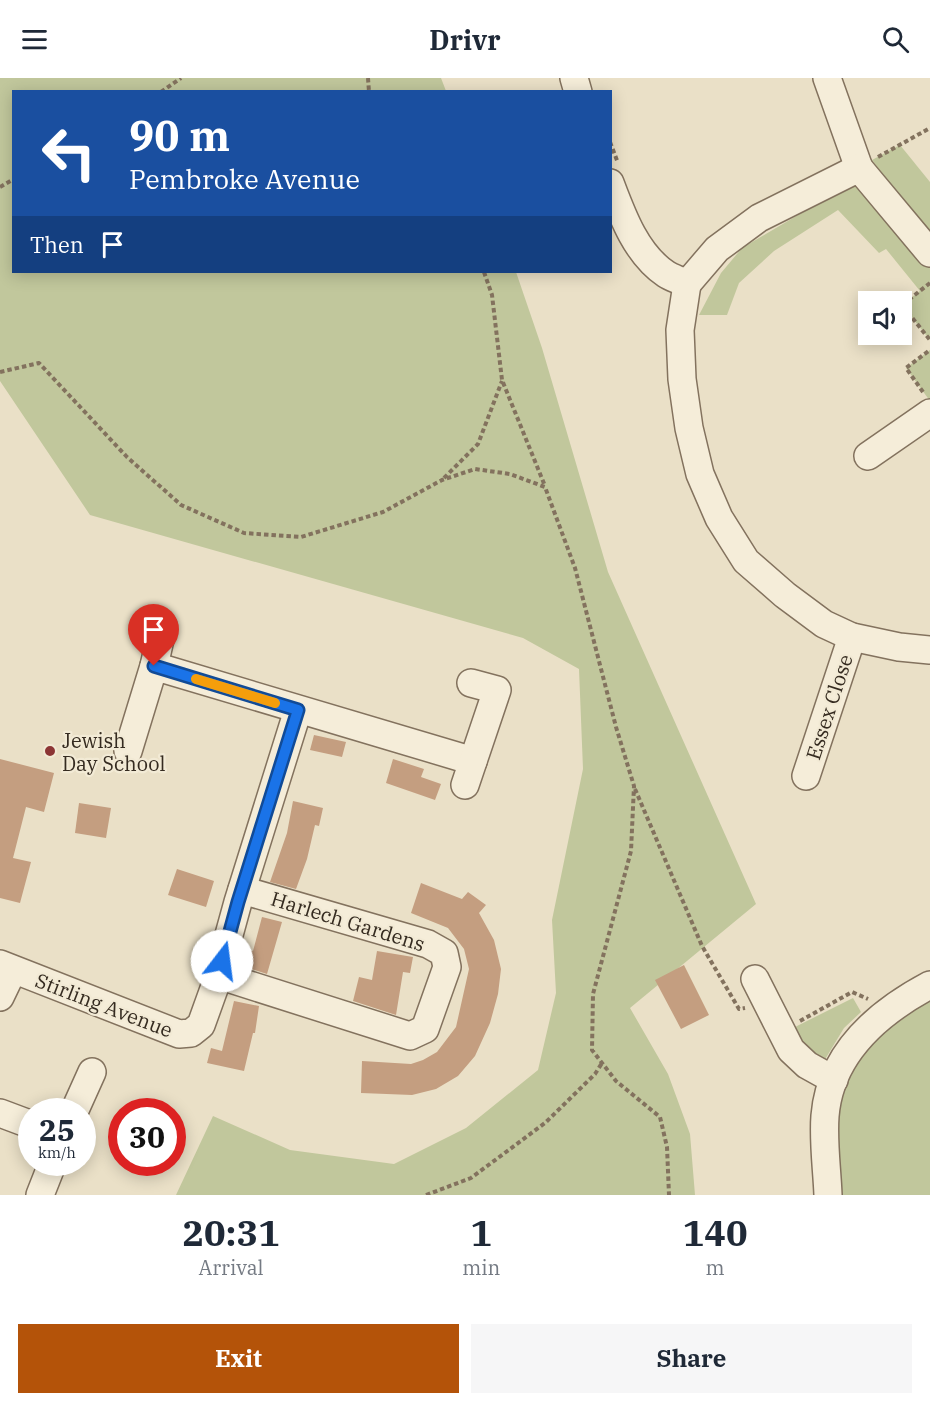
<!DOCTYPE html>
<style>
body{margin:0;font-family:"IBM Plex Serif",serif;background:#f6f6f7;color:#1f2937;height:100vh;display:flex;flex-direction:column;font-size:22px;white-space:nowrap}
*{box-sizing:border-box;margin:0}
p{font-size:20px;color:#747a83}
.icon{flex:none;width:33px;height:33px;fill:none;stroke:currentColor;stroke-width:2;stroke-linecap:round;stroke-linejoin:round}
.map{position:relative;height:1117px;overflow:hidden}
.sheet{display:flex;flex-direction:column;background:#fff;flex:1}
.sheet>*{flex:none}
.banner{position:absolute;left:12px;top:12px;width:600px;height:183px;border-radius:0px;box-shadow:0 3px 15px #0003;background:#1a4fa0;color:#fff;overflow:hidden}
.buttons{position:absolute;left:858px;top:213px;display:grid;gap:12px}
.buttons a{display:grid;place-items:center;width:54px;height:54px;border-radius:0px;background:#fff;box-shadow:0 3px 15px #0003;font-size:30px}
.speed{position:absolute;left:18px;top:1020px;display:flex;gap:12px;font-size:30px;font-weight:700;text-align:center}
.speed>*{display:grid;place-content:center;width:78px;height:78px;border-radius:50%;background:#fff;box-shadow:0 3px 15px #0003;line-height:1}
.speed small{font-size:15px;font-weight:400}
.speed .limit{border:9px solid #d22;background:#fff;color:#111}
.pin{position:absolute;display:grid;place-items:center;width:51px;height:51px;color:#fff;margin:-62px -26px;border-radius:50% 50% 50% 0;rotate:-45deg;box-shadow:0 0 6px #0007}
.pin .icon{rotate:45deg}
.me{position:absolute;width:66px;margin:-33px;rotate:15deg;stroke-linejoin:round;filter:drop-shadow(0 0 4px #0008)}
.turn{display:flex;align-items:center;gap:21px;height:126px;padding:0 18px;font-size:27px}
.turn .icon{width:78px;height:78px;stroke-width:2.5}
.turn b{display:block;font-size:42px;line-height:51px}
.then{display:flex;align-items:center;height:57px;padding:0 18px;background:#0003;gap:12px;font-size:22px}
.eta{display:flex;justify-content:space-evenly;align-items:center;height:102px;text-align:center}
.eta b{font-size:36px;font-weight:800;line-height:42px}
.button{display:flex;gap:12px;margin-top:auto;padding:12px 18px}
.button a{flex:1;height:69px;border-radius:0px;background:#b45309;color:#fff;font-size:24px;font-weight:800;line-height:69px;text-align:center}
.button a+a{background:#f6f6f7;color:#1f2937}
header{display:flex;justify-content:space-between;align-items:center;height:78px;padding:0 18px;background:#fff;font-size:27px;font-weight:800}
.map>svg:first-child{display:block}
.green{fill:#c1c79c}
.building{fill:#c49e80}
.lines{fill:none;stroke-linecap:round;stroke-linejoin:round}
.minor-casing{stroke:#83725e;stroke-width:30}
.path{stroke:#83725e;stroke-width:4;stroke-dasharray:4.5 3;stroke-linecap:butt}
.minor{stroke:#f5edd9;stroke-width:27}
.route-casing{stroke:#114b97;stroke-width:15}
.route{stroke:#1a73e8;stroke-width:10}
.slow{stroke:#f59e0b;stroke-width:10}
.poi-dot{fill:#8c3534;stroke:#f2ead5;stroke-width:2}
.labels{text-anchor:middle;dominant-baseline:central;stroke-width:4.5;stroke-linejoin:round;paint-order:stroke}
.street-label{font-size:20px;fill:#352b20;stroke:#f2ead5}
.poi-label{font-size:20px;fill:#352b20;stroke:#f2ead5;text-anchor:start}
</style>
<header><svg class="icon" aria-label="menu" viewBox="0 0 24 24"><path d="M4 6h16M4 12h16M4 18h16"/></svg>Drivr<svg class="icon" aria-label="search" viewBox="0 0 24 24"><circle cx="10" cy="10" r="6"/><path d="M15 15l6 6"/></svg></header>
<div class="map">
<svg width="930" height="1117" viewBox="0 0 930 1117">
<rect width="100%" height="100%" fill="#eae0c7"/>
<!-- green -->
<g class="green">
<path d="M0,0H441L446,13L14,14V194H516L542,270L608,494L756,826L630,930L668,996L690,1056L695,1117H176L213,1038L290,1072L394,1086L466,1050L538,992L556,915L552,842L583,691L579,591L523,560L90,437L0,303Z"/>
<path d="M900,67L930,104V160L872,82Z"/>
<path d="M854,108L863,111L890,140L930,190V262L902,227L920,213L886,171L879,175L838,132L774,173L739,205L727,237H699L721,195L742,170L837,114Z"/>
<path d="M930,272V323L906,290Z"/>
<path d="M930,919V1117H839L835,1041L843,1014L854,987L893,941Z"/>
<path d="M853,920L861,934L844,950L824,983L807,974L791,951Z"/>
</g>
<!-- building -->
<g class="building">
<path d="M314,657L346,664L342,679L310,672Z"/>
<path d="M0,681L54,695L44,734L26,729L13,780L31,784L20,825L0,820Z"/>
<path d="M393,681L424,691L421,699L441,706L435,722L386,705Z"/>
<path d="M293,723L323,730L319,748L315,747L307,781L296,811L270,804L287,755Z"/>
<path d="M79,725L111,730L106,760L75,755Z"/>
<path d="M177,791L214,803L206,829L168,817Z"/>
<path d="M421,805L462,821L468,814L486,827L479,835L494,862L501,891L498,916L490,945L475,978L458,998L436,1011L412,1017L361,1015L362,983L411,986L423,982L437,974L456,949L469,891L464,871L448,850L411,835Z"/>
<path d="M262,839L282,844L267,896L239,887L245,871L253,873Z"/>
<path d="M377,873L413,879L410,895L403,894L396,937L353,923L359,899L372,902Z"/>
<path d="M684,887L709,937L681,951L655,902Z"/>
<path d="M234,923L259,928L255,955H253L244,993L207,985L211,970L222,973Z"/>
</g>
<g class="lines">
<!-- minor casing -->
<g class="minor-casing">
<g id="minor">
<path d="M574,0L578,14"/>
<path d="M827,0L859,90"/>
<path d="M610,105C622,137 636,176 666,196C672,200 680,202 687,206"/>
<path d="M687,206L680,252L682,301L689,350L700,396L719,440L746,483L785,517L824,546L852,559L899,569L930,572"/>
<path d="M687,206L717,171L759,140L859,90L930,175"/>
<path d="M868,378L930,335"/>
<path d="M154,588L163,548"/>
<path d="M128,673L154,588L473,683"/>
<path d="M806,698L852,559"/>
<path d="M465,707L497,612L471,605"/>
<path d="M0,886L179,956L191,955L201,947L215,908L238,824L298,632"/>
<path d="M218,897L410,958L425,951L447,889L444,875L428,866L242,812"/>
<path d="M755,901L791,972L807,987L834,1002"/>
<path d="M0,919L13,892"/>
<path d="M74,1034L92,994"/>
<path d="M0,1035L32,1047"/>
<path d="M40,1117L53,1084"/>
<path d="M828,1117C827,1091 823,1064 825,1038C830,975 879,934 930,907"/>
</g>
</g>
<!-- path -->
<g class="path">
<path d="M368,0L369,14"/>
<path d="M161,14L181,0"/>
<path d="M610,64L618,85"/>
<path d="M878,79L930,50"/>
<path d="M0,109L14,101"/>
<path d="M484,194L492,217L502,302L545,408"/>
<path d="M930,205L902,227L930,262"/>
<path d="M0,294L39,285L127,379L181,427L244,455L301,459L383,434L442,402L475,391L510,396L545,409L575,490L616,649L634,708L631,773L593,916L592,972L616,1003L660,1039L667,1069L669,1117"/>
<path d="M923,314L906,290L930,272"/>
<path d="M444,400L478,366L502,303"/>
<path d="M635,711L702,868L739,931L745,930"/>
<path d="M800,943L852,914L868,921"/>
<path d="M426,1117L471,1100L545,1045L595,996L602,985"/>
</g>
<!-- minor -->
<use href="#minor" class="minor"/>
</g>
<g class="lines">
<!-- route casing -->
<g class="route-casing">
<path id="route" d="M154,588L298,632L238,824L222,883"/>
</g>
<!-- route -->
<use href="#route" class="route"/>
<!-- slow -->
<path class="slow" d="M196,601L275,625"/>
</g>
<!-- markers -->
<circle class="poi-dot" cx="50" cy="673" r="6"/>
<g class="labels">
<!-- street labels -->
<g class="street-label">
<text transform="translate(829 629) rotate(-72)">Essex Close</text>
<text transform="translate(348 843) rotate(17)">Harlech Gardens</text>
<text transform="translate(104 927) rotate(21)">Stirling Avenue</text>
</g>
<!-- poi labels -->
<g class="poi-label">
<text x="62" y="662">Jewish<tspan x="62" dy="23">Day School</tspan></text>
</g>
</g>
</svg>
<div class="buttons">
<a><svg class="icon" aria-label="sound" viewBox="0 0 24 24"><path d="M4 9h4l5-4v14l-5-4H4zM17 9q2 3 0 6"/></svg></a>
</div>
<div class="speed"><div>25<small>km/h</small></div><div class="limit">30</div></div>
<div class="pin" style="left:154px;top:588px;background:#d93025"><svg class="icon" aria-label="arrive" viewBox="0 0 24 24"><path d="M6 21V4h12l-3 4 3 4H6"/></svg></div>
<svg class="me" style="left:222px;top:883px" viewBox="-20 -20 40 40"><circle r="19" fill="#fff"/><path d="M0-13L10 11 0 6-10 11z" fill="#1a73e8"/></svg>
<div class="banner">
<div class="turn"><svg class="icon" aria-label="left" viewBox="0 0 24 24"><path d="M17 20v-9H6M10 6l-5 5 5 5"/></svg><div><b>90 m</b>Pembroke Avenue</div></div>
<div class="then">Then<svg class="icon" aria-label="arrive" viewBox="0 0 24 24"><path d="M6 21V4h12l-3 4 3 4H6"/></svg></div>
</div>
</div>
<section class="sheet">
<div class="eta">
<div><b>20:31</b><p>Arrival</p></div>
<div><b>1</b><p>min</p></div>
<div><b>140</b><p>m</p></div>
</div>
<div class="button"><a>Exit</a><a>Share</a></div>
</section>
